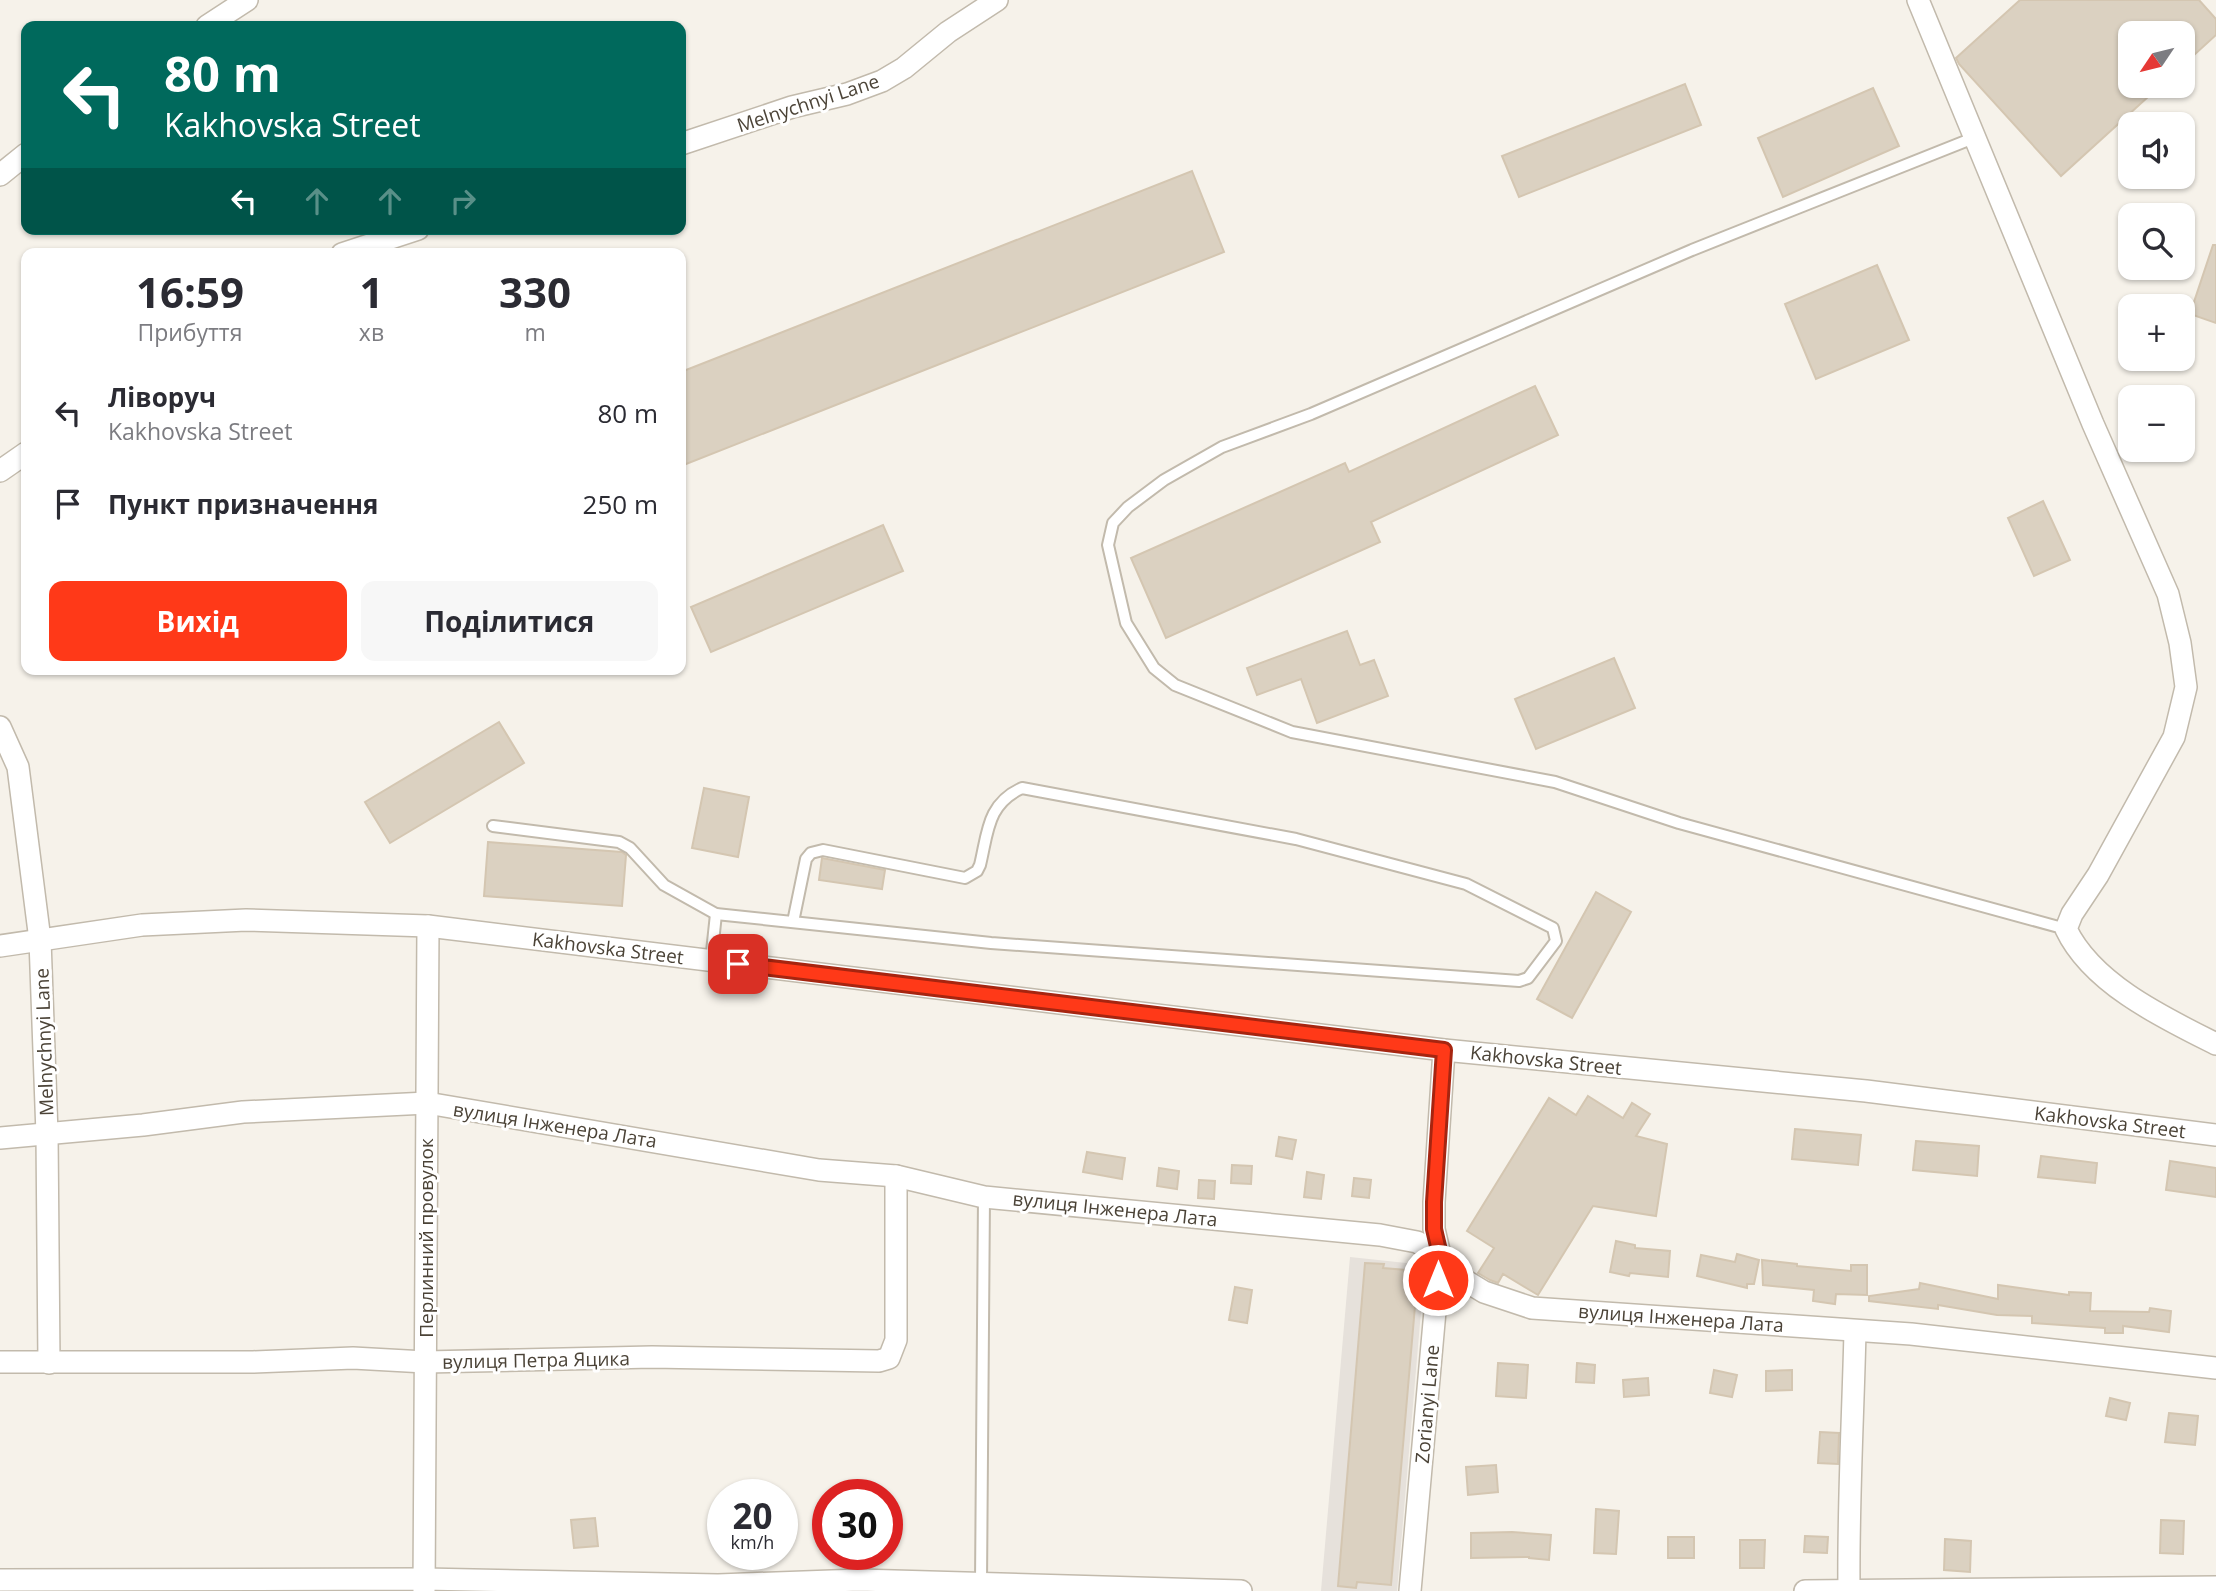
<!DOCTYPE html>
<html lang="uk">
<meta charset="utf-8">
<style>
body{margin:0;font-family:"Open Sans",sans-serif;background:#f7f7f7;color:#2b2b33;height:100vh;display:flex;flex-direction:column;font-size:26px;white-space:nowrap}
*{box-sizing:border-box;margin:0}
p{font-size:23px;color:#7c7c81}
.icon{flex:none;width:38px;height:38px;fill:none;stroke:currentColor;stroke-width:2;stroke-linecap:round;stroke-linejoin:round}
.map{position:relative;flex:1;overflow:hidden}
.side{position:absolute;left:21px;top:248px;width:665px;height:427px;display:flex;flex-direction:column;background:#fff;border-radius:14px;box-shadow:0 2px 5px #0004}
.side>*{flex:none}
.banner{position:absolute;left:21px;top:21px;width:665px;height:214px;border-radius:14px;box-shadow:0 2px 5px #0004;background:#00695c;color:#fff;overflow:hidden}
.needle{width:46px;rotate:235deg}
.buttons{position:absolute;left:2118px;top:21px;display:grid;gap:14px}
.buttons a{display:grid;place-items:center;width:77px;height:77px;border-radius:14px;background:#fff;box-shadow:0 2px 5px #0004;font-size:35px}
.speed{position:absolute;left:707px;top:1479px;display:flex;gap:14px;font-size:35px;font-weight:700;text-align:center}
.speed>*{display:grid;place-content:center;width:91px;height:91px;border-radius:50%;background:#fff;box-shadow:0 2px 5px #0004;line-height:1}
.speed small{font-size:18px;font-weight:400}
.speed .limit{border:10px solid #d22;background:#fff;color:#111}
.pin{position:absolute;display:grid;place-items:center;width:60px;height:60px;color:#fff;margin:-30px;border-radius:14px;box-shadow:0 4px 10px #0006}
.me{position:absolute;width:77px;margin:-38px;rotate:0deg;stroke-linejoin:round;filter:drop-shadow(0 0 5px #0008)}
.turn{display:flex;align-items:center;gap:24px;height:147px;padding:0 28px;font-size:32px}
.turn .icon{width:91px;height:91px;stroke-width:2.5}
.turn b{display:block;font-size:49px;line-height:60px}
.lanes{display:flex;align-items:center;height:66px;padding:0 28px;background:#0003;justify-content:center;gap:35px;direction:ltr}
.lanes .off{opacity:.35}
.eta{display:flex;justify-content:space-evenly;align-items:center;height:119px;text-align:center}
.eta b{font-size:42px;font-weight:700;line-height:49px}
.cta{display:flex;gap:14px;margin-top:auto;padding:14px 28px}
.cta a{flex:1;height:80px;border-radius:14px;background:#ff3918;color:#fff;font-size:28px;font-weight:700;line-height:80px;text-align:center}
.cta a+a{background:#f7f7f7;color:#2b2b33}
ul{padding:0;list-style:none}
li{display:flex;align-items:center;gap:21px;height:91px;padding:0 28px}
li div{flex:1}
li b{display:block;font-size:26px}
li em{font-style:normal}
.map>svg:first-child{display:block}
.industrial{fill:#e6e1db}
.building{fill:#dbd1c1;stroke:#d4c6b1;stroke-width:2}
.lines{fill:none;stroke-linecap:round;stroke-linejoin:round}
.lane-casing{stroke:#c2baac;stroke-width:14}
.street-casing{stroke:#c2baac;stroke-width:24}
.lane{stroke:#fff;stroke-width:10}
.street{stroke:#fff;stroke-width:21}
.route-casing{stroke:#a62510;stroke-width:18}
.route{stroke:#ff3918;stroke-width:12}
.labels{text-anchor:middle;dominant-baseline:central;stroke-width:6;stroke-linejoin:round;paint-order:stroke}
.street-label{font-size:19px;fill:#4b4337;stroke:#fff}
</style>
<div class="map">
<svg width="2216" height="1591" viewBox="0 0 2216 1591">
<rect width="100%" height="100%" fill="#f6f2ea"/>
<!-- industrial -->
<path class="industrial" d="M1350,1257L1425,1265L1397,1591H1321Z"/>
<!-- building -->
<g class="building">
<path d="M2020,0H2199L2216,19V35L2182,66V33H2130V86H2160L2061,176L1959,64L1956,58Z"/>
<path d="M1685,84L1701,125L1519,197L1502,156Z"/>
<path d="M1873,88L1899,146L1783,197L1758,138Z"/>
<path d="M1192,171L1224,252L681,466V372Z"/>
<path d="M2213,245H2216V323L2190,314Z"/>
<path d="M1877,265L1909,340L1816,379L1785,304Z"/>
<path d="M1535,386L1558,435L1371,522L1380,542L1166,638L1131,558L1345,463L1349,472Z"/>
<path d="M2043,501L2070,560L2034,576L2008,518Z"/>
<path d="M883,525L903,571L711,652L691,607Z"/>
<path d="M1347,631L1360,665L1374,660L1388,696L1317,723L1301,679L1257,695L1247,668Z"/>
<path d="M1614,658L1635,708L1536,749L1515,699Z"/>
<path d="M499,722L524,763L390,843L365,802Z"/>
<path d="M704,788L749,797L738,857L692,848Z"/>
<path d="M488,842L622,852L626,855L622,906L484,896Z"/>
<path d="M822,858L885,870L882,889L819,880Z"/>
<path d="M1596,892L1631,912L1572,1018L1537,999Z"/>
<path d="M1588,1096L1623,1118L1632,1103L1650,1114L1636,1136L1667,1144L1656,1216L1593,1206L1538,1295L1503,1274L1498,1283L1490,1280L1478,1273L1494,1248L1467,1231L1549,1098L1576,1115Z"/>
<path d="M1795,1129L1861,1135L1858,1165L1792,1159Z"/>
<path d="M1279,1137L1296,1140L1292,1159L1276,1156Z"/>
<path d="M1916,1141L1979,1146L1977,1176L1913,1170Z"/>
<path d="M1087,1152L1125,1158L1122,1179L1083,1172Z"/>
<path d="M2041,1156L2097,1163L2095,1183L2038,1177Z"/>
<path d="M2170,1161L2216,1168V1197L2166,1190Z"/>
<path d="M1232,1165L1252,1166L1251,1184L1231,1183Z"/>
<path d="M1159,1168L1179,1171L1177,1189L1157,1186Z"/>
<path d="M1307,1172L1324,1175L1321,1199L1304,1197Z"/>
<path d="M1354,1178L1371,1180L1369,1198L1352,1196Z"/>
<path d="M1199,1180L1215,1181L1214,1199L1198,1198Z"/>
<path d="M1616,1241L1635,1245V1248L1670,1251L1668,1277L1630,1273L1629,1276L1610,1272Z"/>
<path d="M1737,1254L1759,1260L1754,1284H1747V1288L1697,1276L1701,1255L1735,1262Z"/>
<path d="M1762,1260L1797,1264V1266L1851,1271V1265H1867V1295L1836,1294L1835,1304L1813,1301L1814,1290L1763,1285Z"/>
<path d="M1365,1263L1384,1264L1383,1268L1418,1271L1391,1585L1357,1582L1356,1588L1338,1586Z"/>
<path d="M1920,1283L1998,1299V1285L2069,1295V1292L2091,1293L2090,1311L2149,1312L2150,1308L2171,1311L2169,1332L2123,1326V1333H2105V1328L2032,1323V1316L1997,1315L1938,1305V1309L1869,1301V1296L1919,1289Z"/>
<path d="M1235,1287L1252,1290L1247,1323L1229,1320Z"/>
<path d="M1498,1363L1528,1365L1526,1398L1496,1396Z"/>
<path d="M1577,1363L1595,1365L1594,1383L1576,1382Z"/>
<path d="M1714,1370L1737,1375L1732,1397L1710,1393Z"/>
<path d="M1792,1370V1390L1766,1391V1371Z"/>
<path d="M1648,1378L1649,1395L1624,1397L1623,1380Z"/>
<path d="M2110,1398L2130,1403L2126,1420L2106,1416Z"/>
<path d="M2169,1413L2198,1416L2195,1445L2165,1442Z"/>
<path d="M1820,1432L1839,1433L1838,1464L1818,1463Z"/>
<path d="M1496,1465L1498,1492L1468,1495L1466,1467Z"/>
<path d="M1596,1509L1619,1511L1616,1554L1594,1553Z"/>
<path d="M595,1518L598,1546L574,1548L571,1520Z"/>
<path d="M2161,1520L2184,1521L2183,1554L2160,1553Z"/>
<path d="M1512,1532L1551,1535L1549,1560L1529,1558V1557L1471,1558V1533Z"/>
<path d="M1805,1536L1828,1537L1827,1553L1804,1552Z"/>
<rect x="1668" y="1537" width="26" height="21"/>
<path d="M1945,1539L1971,1541L1970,1572L1944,1570Z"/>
<path d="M1740,1540H1765L1764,1568H1740Z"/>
</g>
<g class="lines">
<!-- lane casing -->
<g class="lane-casing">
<g id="lane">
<path d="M1976,137L1692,250L1311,414L1222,447L1164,480L1128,507L1113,523L1108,545L1126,623L1154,668L1175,685L1292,732L1555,782L1679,823L2066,929"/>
<path d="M493,826L619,842L630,848L664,885L716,914L991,943L1519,981L1528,978L1556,941L1553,928L1466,884L1296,839L1022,788C987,804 988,832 980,865L977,871L965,878L823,850L811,853L806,859L793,922"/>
<path d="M711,961L716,914"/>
<path d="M981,1583L984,1197"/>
</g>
</g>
<!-- street casing -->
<g class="street-casing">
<g id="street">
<path d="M1918,0L2093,424L2168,594L2180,643L2186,687L2174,737L2098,875L2072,914L2066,929C2092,984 2164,1018 2216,1044"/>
<path d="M207,26L247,0"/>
<path d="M681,144L792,107L847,94L882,81L904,68L948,32L997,0"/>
<path d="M0,175L26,154"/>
<path d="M342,254L418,229"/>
<path d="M0,471L26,453"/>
<path d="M0,727L18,767L40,940L47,1134L49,1363"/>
<path d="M0,946L142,925L246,920L428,926L1444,1050L1866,1091L2216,1135"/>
<path d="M0,1138L143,1125L243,1112L427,1103L819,1170L896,1176L984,1197L1380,1235L1417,1242L1440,1255L1461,1278L1484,1292L1532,1308L1911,1334L2216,1368"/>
<path d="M0,1362H253L353,1358L425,1362L652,1357L879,1361L889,1358L896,1340V1176"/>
<path d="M0,1580L424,1579L718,1585L859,1580L1241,1591"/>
<path d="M1849,1590C1848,1503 1853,1417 1855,1331"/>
<path d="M424,1591L428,926"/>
<path d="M1410,1591L1440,1255L1434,1229V1202L1444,1050"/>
<path d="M1805,1591L2216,1587"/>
</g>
</g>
<!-- lane -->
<use href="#lane" class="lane"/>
<!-- street -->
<use href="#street" class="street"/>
</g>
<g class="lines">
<!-- route casing -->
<g class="route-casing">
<path id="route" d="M738,964L1444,1050L1434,1202V1229L1440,1255L1438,1280"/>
</g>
<!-- route -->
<use href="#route" class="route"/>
</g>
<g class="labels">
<!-- street labels -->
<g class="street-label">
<text transform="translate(808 103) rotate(-18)">Melnychnyi Lane</text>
<text transform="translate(608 948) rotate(7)">Kakhovska Street</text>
<text transform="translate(44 1042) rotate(-92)">Melnychnyi Lane</text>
<text transform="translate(1546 1060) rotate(6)">Kakhovska Street</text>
<text transform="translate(2110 1122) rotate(7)">Kakhovska Street</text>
<text transform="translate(555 1125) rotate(9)">вулиця Інженера Лата</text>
<text transform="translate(1115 1209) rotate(6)">вулиця Інженера Лата</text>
<text transform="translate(426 1238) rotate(-90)">Перлинний провулок</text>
<text transform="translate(1681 1318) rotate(4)">вулиця Інженера Лата</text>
<text transform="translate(536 1360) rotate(-1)">вулиця Петра Яцика</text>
<text transform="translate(1427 1404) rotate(-85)">Zorianyi Lane</text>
</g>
</g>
</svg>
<div class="buttons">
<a><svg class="needle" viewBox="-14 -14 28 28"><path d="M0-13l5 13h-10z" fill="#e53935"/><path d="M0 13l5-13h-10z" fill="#7c7c81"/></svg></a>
<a><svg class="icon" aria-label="sound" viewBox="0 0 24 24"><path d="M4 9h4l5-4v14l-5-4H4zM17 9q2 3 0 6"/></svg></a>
<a><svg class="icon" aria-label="search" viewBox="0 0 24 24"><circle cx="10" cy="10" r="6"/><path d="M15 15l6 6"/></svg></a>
<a>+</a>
<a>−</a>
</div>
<div class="speed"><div>20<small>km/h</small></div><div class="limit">30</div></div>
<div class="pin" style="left:738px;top:964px;background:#d93025"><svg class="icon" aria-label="arrive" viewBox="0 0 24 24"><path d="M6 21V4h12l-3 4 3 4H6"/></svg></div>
<svg class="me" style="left:1438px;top:1280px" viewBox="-20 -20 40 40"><circle r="17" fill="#ff3918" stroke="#fff" stroke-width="3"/><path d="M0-11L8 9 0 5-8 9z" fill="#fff"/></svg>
<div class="banner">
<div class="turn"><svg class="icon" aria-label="left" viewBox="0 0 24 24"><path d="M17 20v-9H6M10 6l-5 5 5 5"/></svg><div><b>80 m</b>Kakhovska Street</div></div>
<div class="lanes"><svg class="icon" aria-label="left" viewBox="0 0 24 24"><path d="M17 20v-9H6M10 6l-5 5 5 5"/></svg><svg class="icon off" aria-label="ahead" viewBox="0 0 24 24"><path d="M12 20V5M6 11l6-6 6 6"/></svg><svg class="icon off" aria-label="ahead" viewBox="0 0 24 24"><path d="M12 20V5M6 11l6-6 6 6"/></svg><svg class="icon off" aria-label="right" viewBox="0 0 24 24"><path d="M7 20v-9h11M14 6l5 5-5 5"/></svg></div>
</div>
<section class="side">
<div class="eta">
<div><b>16:59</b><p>Прибуття</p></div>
<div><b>1</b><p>хв</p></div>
<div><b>330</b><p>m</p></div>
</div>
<ul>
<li><svg class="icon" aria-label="left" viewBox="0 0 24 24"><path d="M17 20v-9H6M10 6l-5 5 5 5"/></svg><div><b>Ліворуч</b><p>Kakhovska Street</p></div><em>80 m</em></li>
<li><svg class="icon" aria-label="arrive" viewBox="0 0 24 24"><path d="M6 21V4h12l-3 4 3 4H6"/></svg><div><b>Пункт призначення</b></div><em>250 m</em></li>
</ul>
<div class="cta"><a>Вихід</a><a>Поділитися</a></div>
</section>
</div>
